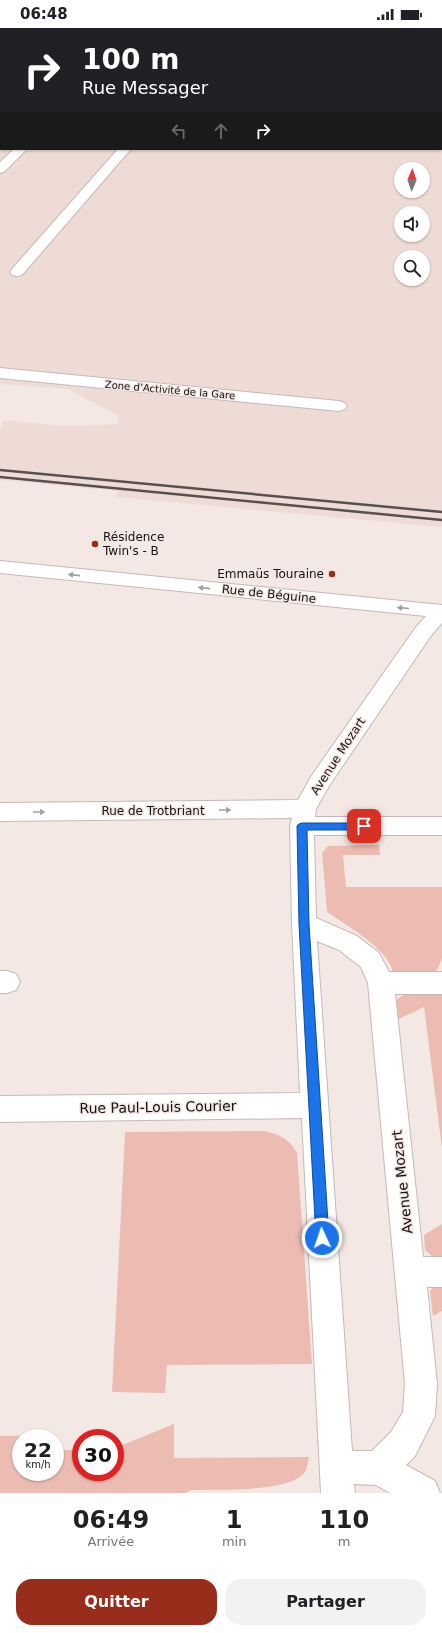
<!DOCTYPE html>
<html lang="fr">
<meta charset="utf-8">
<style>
body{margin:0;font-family:"DejaVu Sans",sans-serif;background:#f2f2f2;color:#202124;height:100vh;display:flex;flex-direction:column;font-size:15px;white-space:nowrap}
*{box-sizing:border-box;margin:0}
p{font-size:13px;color:#757577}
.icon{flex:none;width:22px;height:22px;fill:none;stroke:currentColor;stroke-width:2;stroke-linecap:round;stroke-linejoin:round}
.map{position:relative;height:1465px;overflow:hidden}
.panel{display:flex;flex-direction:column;background:#fff;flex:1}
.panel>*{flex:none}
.top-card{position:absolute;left:0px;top:0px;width:442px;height:122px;box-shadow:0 1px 3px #0004;background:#202124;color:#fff;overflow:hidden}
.needle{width:26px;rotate:2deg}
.controls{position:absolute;left:394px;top:134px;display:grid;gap:8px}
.controls a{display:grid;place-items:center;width:36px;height:36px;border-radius:50%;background:#fff;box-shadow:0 1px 3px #0004;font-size:20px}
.speed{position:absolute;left:12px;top:1401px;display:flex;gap:8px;font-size:20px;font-weight:700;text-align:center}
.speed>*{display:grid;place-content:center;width:52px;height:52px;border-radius:50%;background:#fff;box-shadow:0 1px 3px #0004;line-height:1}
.speed small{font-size:10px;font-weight:400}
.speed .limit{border:6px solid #d22;background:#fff;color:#111}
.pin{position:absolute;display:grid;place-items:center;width:34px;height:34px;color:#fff;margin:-17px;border-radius:8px;box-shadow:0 2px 6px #0006}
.me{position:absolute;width:44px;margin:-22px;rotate:357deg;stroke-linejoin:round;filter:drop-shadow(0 0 3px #0008)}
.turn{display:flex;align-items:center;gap:14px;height:84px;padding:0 16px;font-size:18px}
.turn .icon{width:52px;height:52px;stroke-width:2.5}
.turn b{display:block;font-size:28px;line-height:34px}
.lanes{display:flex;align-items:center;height:38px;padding:0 16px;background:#0003;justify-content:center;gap:20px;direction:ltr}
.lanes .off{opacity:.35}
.eta{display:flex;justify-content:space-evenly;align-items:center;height:68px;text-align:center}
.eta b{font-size:24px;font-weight:700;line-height:28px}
.primary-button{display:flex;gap:8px;margin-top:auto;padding:8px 16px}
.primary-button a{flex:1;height:46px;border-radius:16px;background:#972d1a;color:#fff;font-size:16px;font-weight:700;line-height:46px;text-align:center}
.primary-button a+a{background:#f2f2f2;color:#202124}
.status{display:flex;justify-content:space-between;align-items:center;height:28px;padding:0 20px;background:#fff;direction:ltr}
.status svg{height:11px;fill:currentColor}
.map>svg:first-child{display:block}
.built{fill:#efdbd6;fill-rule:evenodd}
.green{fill:#ecbcb2}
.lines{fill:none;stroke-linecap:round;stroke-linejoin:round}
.minor-casing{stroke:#c4b9b6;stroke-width:2}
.major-casing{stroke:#c4b9b6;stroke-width:2}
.minor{fill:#fff;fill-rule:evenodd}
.major{fill:#fff;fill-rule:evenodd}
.rail{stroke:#57504f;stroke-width:2.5}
.oneway{fill:#a2a0a0}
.route{fill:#1a73e8;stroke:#114b97}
.poi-dot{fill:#972d1a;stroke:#f4e8e5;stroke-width:1.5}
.labels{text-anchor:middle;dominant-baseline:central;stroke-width:3;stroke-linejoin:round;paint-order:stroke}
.far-street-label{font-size:10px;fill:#161211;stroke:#f4e8e5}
.poi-label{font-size:12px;fill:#161211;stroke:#f4e8e5;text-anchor:start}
.street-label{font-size:12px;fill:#161211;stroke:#f4e8e5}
.near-street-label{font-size:14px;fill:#161211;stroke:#f4e8e5}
</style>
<div class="status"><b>06:48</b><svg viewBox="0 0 49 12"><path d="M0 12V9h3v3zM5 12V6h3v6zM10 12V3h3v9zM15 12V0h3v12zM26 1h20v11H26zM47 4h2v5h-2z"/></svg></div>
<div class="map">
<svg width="442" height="1465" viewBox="0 0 442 1465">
<rect width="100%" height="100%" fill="#f4e8e5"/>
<!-- built -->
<path class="built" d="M0,88L1,121H441L442,90V499L116,469L118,463L0,452V401L4,392L63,398L117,396L119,388L68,361L0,356ZM401,141H423V163H401ZM401,185H423V207H401ZM401,229H423V251H401Z"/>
<!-- green -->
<g class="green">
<path d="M379,817L380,827H343L346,859H442V931L433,950L393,945C390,922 346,897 327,884L322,825L328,818Z"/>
<path d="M442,964V1120L424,979L399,991L396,972L406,965Z"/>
<path d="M264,1103C279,1106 290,1111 297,1125L312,1336L167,1337L165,1365L112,1364L125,1104Z"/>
<path d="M442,1196V1232L433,1229L425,1222L424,1207Z"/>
<path d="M442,1254V1283L433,1288L430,1263L436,1256Z"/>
<path d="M174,1396V1430L309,1429C308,1434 307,1440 305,1444C290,1465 216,1461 191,1462L185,1465H0V1408L54,1407L53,1410H21V1444H55V1422H81V1444H115V1420Z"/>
</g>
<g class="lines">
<!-- minor casing -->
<g class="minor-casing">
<g id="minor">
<path d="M210,0H220L221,1H211Z"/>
<rect x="0" y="11" width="1" height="6"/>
<rect x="441" y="16" width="1" height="6"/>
<rect x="441" y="53" width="1" height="6"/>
<rect x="0" y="79" width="1" height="6"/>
<rect x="441" y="81" width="1" height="6"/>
<path d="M14,121H27L4,144L0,145V134Z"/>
<path d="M118,121H131L22,247L17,248L12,247L10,244L12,241Z"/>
<path d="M0,340L339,373L345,375L347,378L345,381L339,383L0,350Z"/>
<path d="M0,533L442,577V595L430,609L329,758L316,781L315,789H442V807H314L316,890L357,908L379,925L389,944H442V966H395L423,1229H442V1259H427L437,1356L435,1388L415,1428L406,1437L435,1453L440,1465H390L376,1457L354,1456L355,1465H321L302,1090L0,1094V1068L300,1065L292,896L290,798L292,790L0,793V775L298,772L312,747L416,599L426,588L0,545ZM317,913L339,922L361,939L368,955L405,1356L403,1384L391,1404L372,1423H352Z"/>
<path d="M0,943H7L16,946L20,954L16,962L7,965H0Z"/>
</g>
</g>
<!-- major casing -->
<g class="major-casing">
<path id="major" d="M0,0H10L1,1V3Z"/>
</g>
<!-- minor -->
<use href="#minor" class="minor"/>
<!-- major -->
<use href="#major" class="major"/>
<!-- rail -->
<g class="rail">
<path d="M0,442L442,484"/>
<path d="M0,449L442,492"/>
</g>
</g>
<!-- one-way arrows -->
<defs><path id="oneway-solid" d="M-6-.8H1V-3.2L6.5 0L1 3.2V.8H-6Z"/></defs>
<g class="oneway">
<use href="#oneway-solid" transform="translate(74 547) rotate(-174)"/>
<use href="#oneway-solid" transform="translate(204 560) rotate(-174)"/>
<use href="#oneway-solid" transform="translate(403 580) rotate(-175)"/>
<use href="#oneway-solid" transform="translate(225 782)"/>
<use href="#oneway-solid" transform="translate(39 784)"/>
</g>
<!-- route -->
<path class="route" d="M302,795H364L368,796L369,798L368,801L364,802H307L309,896L329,1210L327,1214L322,1216L318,1214L316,1210L299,896L297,798L299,796Z"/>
<!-- markers -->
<g class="poi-dot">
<circle cx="95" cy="516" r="4"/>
<circle cx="332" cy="546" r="4"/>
</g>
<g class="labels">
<!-- far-street labels -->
<g class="far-street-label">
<text transform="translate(170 362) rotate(5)">Zone d’Activité de la Gare</text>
</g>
<!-- poi labels -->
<g class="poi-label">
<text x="103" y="509">Résidence<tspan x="103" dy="14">Twin's - B</tspan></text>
<text x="324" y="546" text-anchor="end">Emmaüs Touraine</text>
</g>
<!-- street labels -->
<g class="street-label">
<text transform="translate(269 566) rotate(6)">Rue de Béguine</text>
<text transform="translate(338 728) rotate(-57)">Avenue Mozart</text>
<text x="153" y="783">Rue de Trotbriant</text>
</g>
<!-- near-street labels -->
<g class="near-street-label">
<text transform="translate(158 1079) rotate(-1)">Rue Paul-Louis Courier</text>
<text transform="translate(402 1154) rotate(-96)">Avenue Mozart</text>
</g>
</g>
</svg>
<div class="controls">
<a><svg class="needle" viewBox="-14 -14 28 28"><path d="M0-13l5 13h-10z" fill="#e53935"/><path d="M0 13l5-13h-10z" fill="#757577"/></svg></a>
<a><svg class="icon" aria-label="sound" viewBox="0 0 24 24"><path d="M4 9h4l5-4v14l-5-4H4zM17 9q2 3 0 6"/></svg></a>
<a><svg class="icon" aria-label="search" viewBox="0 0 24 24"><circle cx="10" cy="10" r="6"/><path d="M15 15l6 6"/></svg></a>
</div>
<div class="speed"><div>22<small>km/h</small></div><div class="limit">30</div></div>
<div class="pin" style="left:364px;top:798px;background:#d93025"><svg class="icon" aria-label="arrive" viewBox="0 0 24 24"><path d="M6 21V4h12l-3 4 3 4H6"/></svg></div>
<svg class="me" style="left:322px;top:1210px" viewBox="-20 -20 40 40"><circle r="17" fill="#1a73e8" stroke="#fff" stroke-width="3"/><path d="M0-11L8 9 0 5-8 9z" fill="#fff"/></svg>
<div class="top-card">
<div class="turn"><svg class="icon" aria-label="right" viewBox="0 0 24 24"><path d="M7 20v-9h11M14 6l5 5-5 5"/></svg><div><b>100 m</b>Rue Messager</div></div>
<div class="lanes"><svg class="icon off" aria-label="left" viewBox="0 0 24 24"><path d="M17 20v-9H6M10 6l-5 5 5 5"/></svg><svg class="icon off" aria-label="ahead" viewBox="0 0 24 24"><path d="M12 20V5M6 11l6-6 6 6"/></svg><svg class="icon" aria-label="right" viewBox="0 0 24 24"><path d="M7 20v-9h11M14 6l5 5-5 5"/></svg></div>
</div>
</div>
<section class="panel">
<div class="eta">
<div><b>06:49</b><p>Arrivée</p></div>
<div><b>1</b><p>min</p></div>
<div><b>110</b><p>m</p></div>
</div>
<div class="primary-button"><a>Quitter</a><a>Partager</a></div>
</section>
